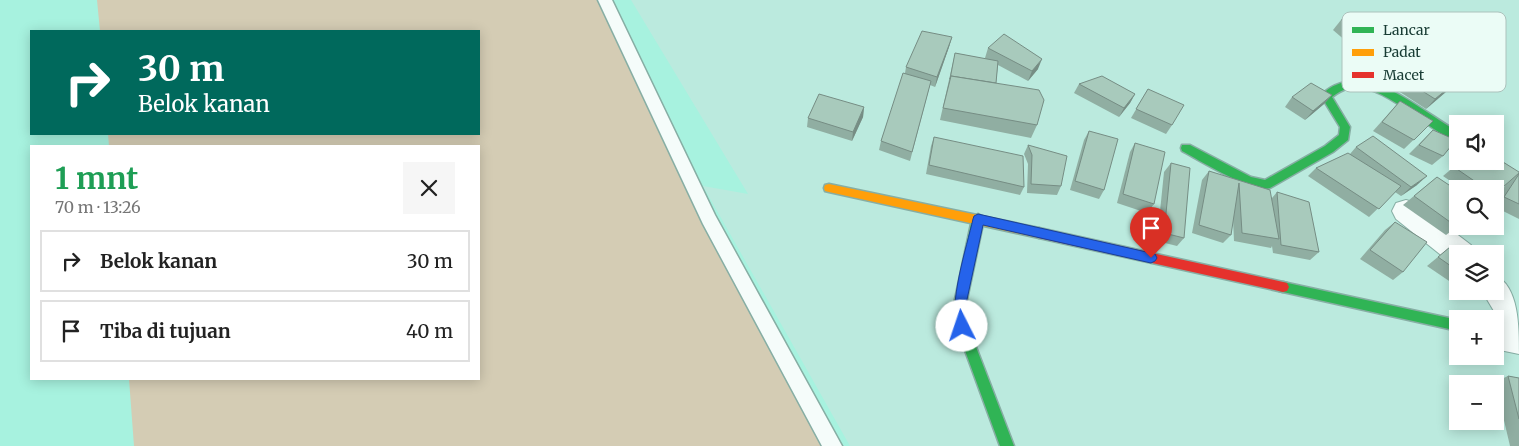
<!DOCTYPE html>
<html lang="id">
<meta charset="utf-8">
<style>
body{margin:0;font-family:Merriweather,serif;background:#f6f6f6;color:#222;height:100vh;display:flex;flex-direction:column;font-size:19px;white-space:nowrap}
*{box-sizing:border-box;margin:0}
p{font-size:16px;color:#767676}
.icon{flex:none;width:28px;height:28px;fill:none;stroke:currentColor;stroke-width:2;stroke-linecap:round;stroke-linejoin:round}
.map{position:relative;flex:1;overflow:hidden}
.side{position:absolute;left:30px;top:145px;width:450px;height:235px;display:flex;flex-direction:column;background:#fff;border-radius:0px;box-shadow:0 2px 12px #0003}
.side>*{flex:none}
.guide{position:absolute;left:30px;top:30px;width:450px;height:105px;border-radius:0px;box-shadow:0 2px 12px #0003;background:#00695c;color:#fff;overflow:hidden}
.tools{position:absolute;left:1449px;top:115px;display:grid;gap:10px}
.tools a{display:grid;place-items:center;width:55px;height:55px;border-radius:0px;background:#fff;box-shadow:0 2px 12px #0003;font-size:25px}
.pin{position:absolute;display:grid;place-items:center;width:42px;height:42px;color:#fff;margin:-51px -21px;border-radius:50% 50% 50% 0;rotate:-45deg;box-shadow:0 0 5px #0007}
.pin .icon{rotate:45deg}
.me{position:absolute;width:55px;margin:-28px;rotate:356deg;stroke-linejoin:round;filter:drop-shadow(0 0 4px #0008)}
.turn{display:flex;align-items:center;gap:18px;height:105px;padding:0 25px;font-size:22px}
.turn .icon{width:65px;height:65px;stroke-width:2.5}
.turn b{display:block;font-size:35px;line-height:42px}
.round{display:grid;place-items:center;flex:none;width:52px;height:52px;border-radius:0px;background:#f6f6f6}
.summary{display:flex;align-items:center;justify-content:space-between;height:85px;padding:0 25px}
h1{font-size:30px;font-weight:700;line-height:38px;color:#1e9e55}
ul{padding:0;list-style:none}
li{display:flex;align-items:center;gap:15px;height:62px;margin:0 10px 8px;padding:0 15px;border:2px solid #e0e0e0;border-radius:0px}
li div{flex:1}
li b{display:block;font-size:19px}
li em{font-style:normal}
.map>svg:first-child{display:block}
.built{fill:#a7f2df;fill-rule:evenodd}
.green{fill:#d4ccb4}
.lines{fill:none;stroke-linecap:round;stroke-linejoin:round}
.lane-casing{stroke:#87aea4;stroke-width:3}
.street-casing{stroke:#87aea4;stroke-width:2}
.fast-casing{stroke:#87aea4;stroke-width:3}
.slow-casing{stroke:#87aea4;stroke-width:3}
.jam-casing{stroke:#87aea4;stroke-width:3}
.lane{fill:#f5fcfa;fill-rule:evenodd}
.street{fill:#f5fcfa;fill-rule:evenodd}
.fast{fill:#30b455;fill-rule:evenodd}
.slow{fill:#ff9f0a;fill-rule:evenodd}
.jam{fill:#e5322d;fill-rule:evenodd}
.wall{fill:#90aea2}
.shaded-wall{fill:#768d84}
.building{fill:#a8cabc;stroke:#768d84}
.route{fill:#2563eb;stroke:#184099}
.key{fill:#ebfcf6;stroke:#acc2bc;stroke-width:1}
.key-label{font-size:14px;fill:#183c34}
</style>
<div class="map">
<svg width="1519" height="446" viewBox="0 0 1519 446">
<rect width="100%" height="100%" fill="#bbeade"/>
<!-- built -->
<path class="built" d="M0,0H631L748,194L703,186L850,446H0ZM31,31H479V134H31ZM31,146H479V379H31Z"/>
<!-- green -->
<path class="green" d="M97,0H600L841,446H134L129,379H479V146H109L108,134H479V31H100Z"/>
<g class="lines">
<!-- lane casing -->
<g class="lane-casing">
<path id="lane" d="M598,0H612L715,215L842,446H822L703,224Z"/>
</g>
<!-- street casing -->
<g class="street-casing">
<g id="street">
<path d="M1406,200L1416,203L1471,245L1475,254H1458V265L1451,263L1396,219L1392,211L1396,203Z"/>
<path d="M1495,275C1519,287 1519,326 1519,354L1495,349V321L1501,323L1482,291H1495Z"/>
</g>
</g>
<!-- fast casing -->
<g class="fast-casing">
<g id="fast">
<path d="M1359,79C1393,85 1428,114 1458,132V142C1427,131 1381,80 1349,88C1342,90 1337,93 1332,97L1350,127L1348,140L1333,152L1270,188C1254,194 1199,160 1182,151L1181,148L1182,145H1190L1251,177L1265,180L1325,146L1339,135L1340,127L1321,96C1329,85 1345,81 1359,79Z"/>
<path d="M978,214L982,216L984,219L966,304L968,326L1014,446H1000L956,326L954,304L972,219L974,216Z"/>
<path d="M1283,282L1458,320V331L1283,292L1279,291L1277,287L1279,283Z"/>
</g>
</g>
<!-- slow casing -->
<g class="slow-casing">
<path id="slow" d="M829,184L1039,228L1043,230L1045,233L1043,236L1039,238L829,192L825,191L824,188L825,185Z"/>
</g>
<!-- jam casing -->
<g class="jam-casing">
<path id="jam" d="M1039,228L1283,282L1287,283L1289,287L1287,291L1283,292L1039,238L1035,236L1033,233L1035,230Z"/>
</g>
<!-- lane -->
<use href="#lane" class="lane"/>
<!-- street -->
<use href="#street" class="street"/>
<!-- fast -->
<use href="#fast" class="fast"/>
<!-- slow -->
<use href="#slow" class="slow"/>
<!-- jam -->
<use href="#jam" class="jam"/>
</g>
<!-- wall -->
<g class="wall">
<path d="M1341,20L1373,41L1361,54L1333,30Z"/>
<path d="M952,37L949,47L935,87L930,85L910,161L879,150L881,141L905,73L906,67Z"/>
<path d="M988,48L1038,69L1028,81L998,65L996,83L1037,125L1031,138L940,120L955,53L986,59L985,58Z"/>
<path d="M1392,72L1457,81L1447,91L1426,109L1383,81Z"/>
<path d="M1079,84L1135,94L1130,103L1119,117L1074,93Z"/>
<path d="M1148,89L1172,125L1166,134L1131,118Z"/>
<path d="M1332,95L1324,104L1305,120L1285,107L1292,97Z"/>
<path d="M1400,101L1433,121L1404,149L1373,131Z"/>
<path d="M864,107L863,117L852,141L807,127L808,118Z"/>
<path d="M1433,130L1443,156L1432,165L1409,154Z"/>
<path d="M1089,131L1104,190L1099,199L1070,190L1084,140Z"/>
<path d="M934,137L1024,187L1020,195L926,174L931,146Z"/>
<path d="M1135,143L1154,204L1147,213L1117,203L1130,152Z"/>
<path d="M1028,145L1061,186L1057,195L1027,193L1028,164L1024,154Z"/>
<path d="M1356,147L1417,185L1401,196L1395,192L1369,217L1308,176L1316,168L1350,154Z"/>
<path d="M1461,161L1519,172V219L1495,207V203L1506,184L1495,189H1462L1443,176Z"/>
<path d="M1171,163L1184,238L1177,246L1157,241L1164,172Z"/>
<path d="M1209,171L1272,198L1277,192L1319,252L1310,260L1273,253L1272,246L1271,248L1234,241L1233,219L1231,235L1223,243L1192,233L1202,180Z"/>
<path d="M1437,177L1458,226L1446,235L1403,205Z"/>
<path d="M1395,222L1403,272L1393,280L1360,259L1385,230Z"/>
<path d="M1450,247L1458,254V287L1427,266Z"/>
<path d="M1508,376L1519,378V446H1510L1495,382Z"/>
</g>
<!-- shaded-wall -->
<g class="shaded-wall">
<path d="M952,37L949,47L935,87L937,77Z"/>
<path d="M1042,59L1038,69L1028,81L1032,71Z"/>
<path d="M1457,81L1447,91L1426,109L1435,99Z"/>
<path d="M1135,94L1130,103L1119,117L1124,108Z"/>
<path d="M1332,95L1324,104L1305,120L1313,111Z"/>
<path d="M864,107L863,117L852,141L853,132Z"/>
<path d="M1427,176L1417,185L1401,196L1411,187Z"/>
</g>
<!-- building -->
<g class="building">
<path d="M1354,14L1382,31L1369,45L1341,20Z"/>
<path d="M922,31L952,37L937,77L906,67Z"/>
<path d="M1004,34L1042,59L1032,71L988,48Z"/>
<path d="M955,53L998,61L996,83L951,76L950,79Z"/>
<path d="M1414,55L1457,81L1435,99L1392,72Z"/>
<path d="M903,73L931,81L912,152L881,141Z"/>
<path d="M951,76L1039,90L1044,100L1037,125L943,108Z"/>
<path d="M1102,76L1135,94L1124,108L1079,84Z"/>
<path d="M1311,83L1332,95L1313,111L1292,97Z"/>
<path d="M1148,89L1184,105L1172,125L1136,109Z"/>
<path d="M819,94L864,107L853,132L808,118Z"/>
<path d="M1400,101L1433,121L1414,140L1382,122Z"/>
<path d="M1433,130L1456,140L1443,156L1419,145Z"/>
<path d="M1089,131L1118,139L1104,190L1075,181Z"/>
<path d="M1373,136L1427,176L1411,187L1356,147Z"/>
<path d="M934,137L1023,156L1024,187L929,165Z"/>
<path d="M1135,143L1165,152L1154,204L1123,194Z"/>
<path d="M1028,145L1067,156L1061,186L1031,184L1032,155Z"/>
<path d="M1348,153L1401,186L1379,209L1316,168Z"/>
<path d="M1495,157L1519,172V173L1495,194V189H1486L1454,167L1461,161H1495Z"/>
<path d="M1171,163L1190,168L1184,238L1164,233Z"/>
<path d="M1209,171L1270,190L1279,239L1242,233L1239,183L1231,235L1199,225Z"/>
<path d="M1519,174V204L1504,197Z"/>
<path d="M1437,177L1458,191V226L1457,227L1414,196Z"/>
<path d="M1277,192L1309,202L1319,252L1281,245Z"/>
<path d="M1395,222L1427,242L1403,272L1370,250Z"/>
<path d="M1450,247L1461,254H1458V271L1438,257Z"/>
<path d="M1508,376L1519,378V419Z"/>
</g>
<!-- route -->
<path class="route" d="M978,214L1151,253L1155,254L1157,258L1155,261L1151,263L983,225L966,304L969,326L967,330L962,332L958,330C947,307 967,246 973,219L974,216Z"/>
<!-- legend -->
<rect x="1342" y="12" width="164" height="80" rx="8" class="key"/>
<rect x="1352" y="27" width="22" height="6" fill="#30b455"/>
<rect x="1352" y="49" width="22" height="7" fill="#ff9f0a"/>
<rect x="1352" y="72" width="22" height="6" fill="#e5322d"/>
<g class="key-label">
<text x="1383" y="35">Lancar</text>
<text x="1383" y="57">Padat</text>
<text x="1383" y="80">Macet</text>
</g>
</svg>
<div class="tools">
<a><svg class="icon" aria-label="sound" viewBox="0 0 24 24"><path d="M4 9h4l5-4v14l-5-4H4zM17 9q2 3 0 6"/></svg></a>
<a><svg class="icon" aria-label="search" viewBox="0 0 24 24"><circle cx="10" cy="10" r="6"/><path d="M15 15l6 6"/></svg></a>
<a><svg class="icon" aria-label="layers" viewBox="0 0 24 24"><path d="M12 4l9 5-9 5-9-5zM3 14l9 5 9-5"/></svg></a>
<a>+</a>
<a>−</a>
</div>
<div class="pin" style="left:1151px;top:258px;background:#d93025"><svg class="icon" aria-label="arrive" viewBox="0 0 24 24"><path d="M6 21V4h12l-3 4 3 4H6"/></svg></div>
<svg class="me" style="left:962px;top:326px" viewBox="-20 -20 40 40"><circle r="19" fill="#fff"/><path d="M0-13L10 11 0 6-10 11z" fill="#2563eb"/></svg>
<div class="guide">
<div class="turn"><svg class="icon" aria-label="right" viewBox="0 0 24 24"><path d="M7 20v-9h11M14 6l5 5-5 5"/></svg><div><b>30 m</b>Belok kanan</div></div>
</div>
<section class="side">
<div class="summary"><div><h1>1 mnt</h1><p>70 m · 13:26</p></div><a class="round"><svg class="icon" aria-label="close" viewBox="0 0 24 24"><path d="M6 6l12 12M18 6L6 18"/></svg></a></div>
<ul>
<li><svg class="icon" aria-label="right" viewBox="0 0 24 24"><path d="M7 20v-9h11M14 6l5 5-5 5"/></svg><div><b>Belok kanan</b></div><em>30 m</em></li>
<li><svg class="icon" aria-label="arrive" viewBox="0 0 24 24"><path d="M6 21V4h12l-3 4 3 4H6"/></svg><div><b>Tiba di tujuan</b></div><em>40 m</em></li>
</ul>
</section>
</div>
